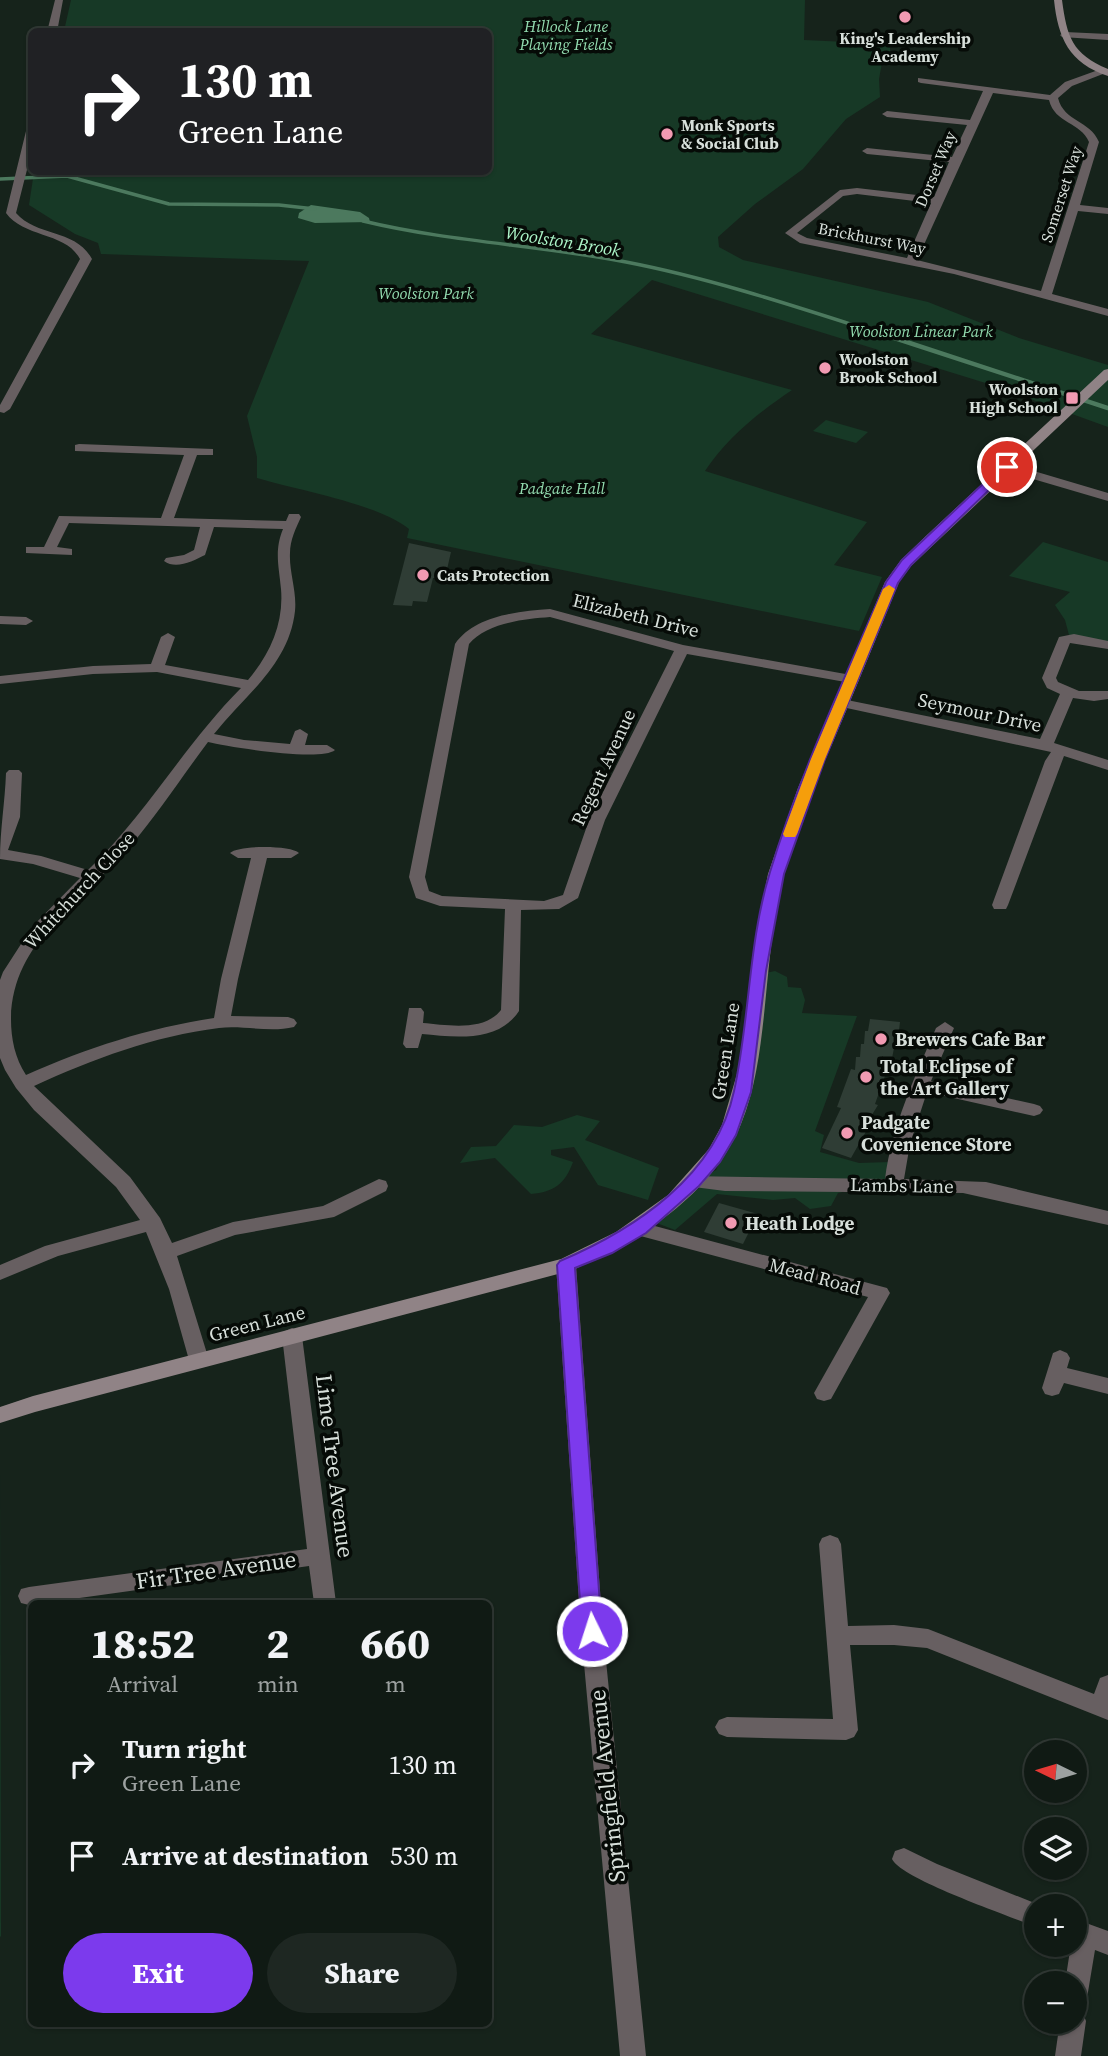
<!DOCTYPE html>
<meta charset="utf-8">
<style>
body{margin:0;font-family:"Source Serif 4",serif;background:#1e2722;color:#f1f3f6;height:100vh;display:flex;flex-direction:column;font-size:26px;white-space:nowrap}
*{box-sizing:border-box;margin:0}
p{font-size:23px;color:#9ca1a0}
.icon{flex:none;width:38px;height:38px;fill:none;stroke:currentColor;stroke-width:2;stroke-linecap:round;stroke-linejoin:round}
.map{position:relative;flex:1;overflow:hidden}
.details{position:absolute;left:28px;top:1600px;width:464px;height:427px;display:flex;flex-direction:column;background:#101a14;border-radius:10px;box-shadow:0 2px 5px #0004,0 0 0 2px #303834}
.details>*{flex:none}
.banner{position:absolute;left:28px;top:28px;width:464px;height:147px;border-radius:10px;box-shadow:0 2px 5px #0004,0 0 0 2px #303834;background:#202124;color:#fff;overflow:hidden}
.needle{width:46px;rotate:275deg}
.tools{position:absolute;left:1024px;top:1740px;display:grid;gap:14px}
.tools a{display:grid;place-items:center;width:63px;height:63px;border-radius:50%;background:#101a14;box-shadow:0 2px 5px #0004,0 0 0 2px #303834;font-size:35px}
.pin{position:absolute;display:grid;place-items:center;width:60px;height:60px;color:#fff;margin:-30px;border:4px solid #fff;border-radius:50%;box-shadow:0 2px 7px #0007}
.me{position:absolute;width:77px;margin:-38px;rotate:356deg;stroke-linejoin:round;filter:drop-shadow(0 0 5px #0008)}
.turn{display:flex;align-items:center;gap:24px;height:147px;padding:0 35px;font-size:32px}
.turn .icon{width:91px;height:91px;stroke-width:2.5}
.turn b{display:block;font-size:49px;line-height:60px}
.eta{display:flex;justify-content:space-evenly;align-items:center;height:119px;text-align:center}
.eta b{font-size:42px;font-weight:800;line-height:49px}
.button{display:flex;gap:14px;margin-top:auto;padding:14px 35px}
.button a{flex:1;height:80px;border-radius:42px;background:#7c3aed;color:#fff;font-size:28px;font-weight:800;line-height:80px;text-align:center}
.button a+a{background:#1e2722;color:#f1f3f6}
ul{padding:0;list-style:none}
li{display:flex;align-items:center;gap:21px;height:91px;padding:0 35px}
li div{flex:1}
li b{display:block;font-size:26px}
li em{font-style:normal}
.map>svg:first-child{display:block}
.green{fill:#173926}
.water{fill:#4c795e}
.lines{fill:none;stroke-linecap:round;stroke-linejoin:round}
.stream-far1{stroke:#4c795e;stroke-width:3.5}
.stream{stroke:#4c795e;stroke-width:4.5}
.building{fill:#2f3d35}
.street{fill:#675f61;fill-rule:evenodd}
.secondary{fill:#908386;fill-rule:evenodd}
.route{fill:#7c3aed;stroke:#51269a;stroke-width:2}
.slow{fill:#f59e0b}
.poi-dot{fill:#f19ab2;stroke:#060b07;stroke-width:2.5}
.labels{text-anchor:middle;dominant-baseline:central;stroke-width:7;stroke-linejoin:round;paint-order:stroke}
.far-park-label{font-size:16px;font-style:italic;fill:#92dbaf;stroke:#060b07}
.far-poi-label{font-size:16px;font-weight:bold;fill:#d7dfda;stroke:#060b07;text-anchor:start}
.far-street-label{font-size:16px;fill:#d7dfda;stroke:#060b07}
.far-water-label{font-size:18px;font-style:italic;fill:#acf5c8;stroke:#060b07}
.street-label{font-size:19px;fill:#d7dfda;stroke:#060b07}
.poi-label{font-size:19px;font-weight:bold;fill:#d7dfda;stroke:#060b07;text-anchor:start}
.near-street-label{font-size:23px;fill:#d7dfda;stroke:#060b07}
</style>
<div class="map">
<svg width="1108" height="2056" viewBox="0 0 1108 2056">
<rect width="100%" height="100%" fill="#16231b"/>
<!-- green -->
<g class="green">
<path d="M71,0H805L804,40L890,44V53L883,57L879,79L880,97L846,119L803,169L755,204L718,237L719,247L743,260L928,302L1019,338L1108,365V427L992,385L652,280L591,334L792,390C758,413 728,437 705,471L867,522L834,565L882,577L859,631L407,538L409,529C379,504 297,490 257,478V457L247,416L309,261L101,254L98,243L75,234L29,205L34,172H488V32L64,31Z"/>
<path d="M826,420L868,432L856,443L813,431Z"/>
<path d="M1043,542L1108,562V642L1069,635L1065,620L1055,605L1070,592L1009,576Z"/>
<path d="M775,971L787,977L788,987L801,988L805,1000L802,1013L857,1016L815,1131L824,1135L820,1152L859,1163L890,1162L888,1182L838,1193L831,1206L810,1209L795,1198L773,1200L717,1194L675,1230L654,1222L683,1186L716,1170L737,1122L754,1030L756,975Z"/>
<path d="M577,1115L600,1121L585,1140L659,1168L648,1200L598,1185L574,1147L551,1150V1155L573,1162C565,1184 554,1192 531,1194L495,1158L460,1163L471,1147L496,1146L514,1125L542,1127Z"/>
<path d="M0,1459L1,1936L0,1937Z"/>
</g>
<!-- water -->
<path class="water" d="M311,205L360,212L369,218L370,222L315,223L298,218L299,213Z"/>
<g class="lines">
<!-- stream-far1 -->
<g class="stream-far1">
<path d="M0,179L67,176L169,204L279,205L315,209"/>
<path d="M363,221C450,242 539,245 626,262C709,278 791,305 872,331"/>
</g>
<!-- stream -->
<path class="stream" d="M867,329L1108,408"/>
</g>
<!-- building -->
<g class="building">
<path d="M409,543L451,552L445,578H433L427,602L413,601L412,606L393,605Z"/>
<path d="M870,1019L900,1022L897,1048H894L889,1074L886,1073L875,1104L878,1105L870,1118L873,1119L851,1158L822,1148L841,1108L837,1107L851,1069L855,1070L856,1057H860L861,1044H864L865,1031H868Z"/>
<path d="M719,1203L758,1214L743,1244L704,1232Z"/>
</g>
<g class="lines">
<!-- street -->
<g class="street">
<path d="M55,0H63L57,32H47Z"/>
<path d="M1065,32L1108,34V40L1062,37L1060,35Z"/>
<path d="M1101,69H1107L1108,72L1072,86L1058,98C1064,122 1090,120 1099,142L1080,205L1108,208V214L1078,211L1052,294L1108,309V316L954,274L800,243L785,233L840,190L857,188L934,197L949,162L867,154L862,151L867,148L952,157L967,125L887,117L882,114L887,111L970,120L983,91L921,83L918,82V78L1050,95L1065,82ZM993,93L1049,100C1055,124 1081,122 1089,142L1041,291L917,260ZM857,194L931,203L907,258L807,238L797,233L843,196Z"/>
<path d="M32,124V150L16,213C37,237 76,229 92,259L10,409L4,413L0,412V405L80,259C66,232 24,238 6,213L27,127Z"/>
<path d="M79,444L213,449V455H197L174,518L286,521L289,514H299L301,517C296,528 290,540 290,553C289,572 297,591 295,611C289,665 245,695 214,734L244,740L290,744L295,731L300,729L308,734L305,745H327L335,750C321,762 229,747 208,742C181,778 157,815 128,849C82,901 12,941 11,1019C11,1039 15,1058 26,1075C87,1048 148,1028 214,1018L221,979L251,858H238L230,853C238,845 291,845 299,853L291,858H267L238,979L231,1016L288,1017L294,1019L297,1023L294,1027C270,1033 243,1025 219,1028C154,1036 93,1059 34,1086L130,1177L160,1218L172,1243L233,1222L323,1206L379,1179L386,1181L388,1186L386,1191L334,1217L235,1235L177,1256L209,1360L206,1365L199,1368L192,1365L189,1360L169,1289L146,1232L58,1256L0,1280V1265L45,1246L140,1220L116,1187L34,1110L16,1088L5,1070L0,1058V980L3,972L32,927L80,878L33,864L0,859C0,830 5,802 6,773L9,770H19L22,773L20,817L8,850L41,856L88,870C146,815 185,744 241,688L157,672L93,674L0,684V676L93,666L151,664L161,637L168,633L175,637L165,665L248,680C270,654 284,623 281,589C279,566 274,551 283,529L214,527L205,555C193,561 176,570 164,561L166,558L184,555L194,550L200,527L69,523L57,547L72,549V555L26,553V547H44L59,516L161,518L184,455L75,451V445Z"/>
<path d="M1007,463L1108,493V501L1002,470V464Z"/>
<path d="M550,609L683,645L851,675L858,679L851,683L687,654L605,820L578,898L559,909L521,910L519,1011C498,1043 455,1037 422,1034L418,1048H406L403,1044L409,1008H421L424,1012L423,1023C447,1025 484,1032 501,1010L505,909L440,906L416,898L409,877L455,644C474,616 518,611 550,609ZM550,617L674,651L589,820L563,895L544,901L442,896L429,891L425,877L469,644C486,623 524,619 550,617Z"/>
<path d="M0,616L26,617L33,621L26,625L0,624Z"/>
<path d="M1074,634L1108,641V649L1070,643L1056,678L1058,682L1079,691H1108V699L1094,701L1073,698L1054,743L1108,760V770L1064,756L1008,905L1006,909H994L992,905L1045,761L1051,752L842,707L835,703L842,699L1040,739L1060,694L1047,688L1042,678L1059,637Z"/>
<path d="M945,1022L954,1028L931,1081L1034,1104L1040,1106L1043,1110L1040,1114L1034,1116L927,1092L910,1144L904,1179L986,1182L1108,1211V1225L963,1193L725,1191L686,1186L684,1181L686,1176L885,1179C892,1125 915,1077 936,1028Z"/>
<path d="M640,1222L887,1288L890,1293L831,1399L824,1401L817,1399L814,1393L868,1297L633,1234L630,1229L633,1224Z"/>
<path d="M566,1258L573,1260L576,1265L603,1631L646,2056H620L581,1631L556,1265L559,1260Z"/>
<path d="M292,1328L299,1331L302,1336L336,1603H314L309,1566L29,1605L21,1603L18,1596L21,1589L29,1587L307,1549L282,1336L285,1331Z"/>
<path d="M1060,1350L1067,1353L1070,1358L1067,1368L1108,1378V1394L1064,1383L1059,1394L1052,1396L1045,1394L1042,1388L1053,1353Z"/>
<path d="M830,1535L838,1538L841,1544L848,1626L894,1625L928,1629L1094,1694L1100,1678L1108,1675V1720L927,1648L894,1645H850L858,1730L854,1737L846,1740L727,1737L719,1734L715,1727L719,1720L727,1717L833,1719L819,1544L822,1538Z"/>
<path d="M904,1848L937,1864L1042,1906H1036V1927C1010,1916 901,1879 892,1859L895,1851Z"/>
<path d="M1075,1919L1108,1931V1955L1095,1950L1084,2016L1086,2021L1081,2056H1055L1060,2021H1074V1983H1065L1071,1944H1074Z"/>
</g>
<!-- secondary -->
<g class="secondary">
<path d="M1054,0H1062C1067,37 1072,54 1108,69V76C1069,63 1058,38 1054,0Z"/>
<path d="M1108,369V380L911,566L899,582C879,631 859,681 838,730C818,777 797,824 784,874C772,920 769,968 764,1015C760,1052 755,1090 741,1124C711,1196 641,1239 573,1270L35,1412L0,1423V1407L33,1396L561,1259L616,1232L668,1195L709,1149L722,1125L739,1067L757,929L768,874L798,788L885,582L901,560L927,535L1104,370Z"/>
</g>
</g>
<!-- route -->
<path class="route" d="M1003,465L1013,467L911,565L898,583L825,759L784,874L766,971L751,1092L736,1135L720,1162L699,1186L646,1233L612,1253L575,1268L602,1631L599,1637L592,1640L585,1637L582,1631L557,1265L560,1261C635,1229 716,1176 734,1091C750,1019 748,943 770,872C800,773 845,678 886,582L902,560Z"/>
<!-- slow -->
<path class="slow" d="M889,585L895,589L825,759L797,834L795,837H785L783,834L811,759L883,589Z"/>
<!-- markers -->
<g class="poi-dot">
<circle cx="905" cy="17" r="7"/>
<circle cx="667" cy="134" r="7"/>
<circle cx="825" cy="368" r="7"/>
<rect x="1065" y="391" width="14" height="14" rx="3.5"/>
<circle cx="423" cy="575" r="7"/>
<circle cx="881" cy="1039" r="7"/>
<circle cx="866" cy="1077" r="7"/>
<circle cx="847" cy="1133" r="7"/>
<circle cx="731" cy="1223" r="7"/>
</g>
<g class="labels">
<!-- far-park labels -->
<g class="far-park-label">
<text x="566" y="26">Hillock Lane<tspan x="566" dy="18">Playing Fields</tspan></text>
<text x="426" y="293">Woolston Park</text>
<text x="921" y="331">Woolston Linear Park</text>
<text x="562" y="488">Padgate Hall</text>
</g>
<!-- far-poi labels -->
<g class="far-poi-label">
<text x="905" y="38" text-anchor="middle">King's Leadership<tspan x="905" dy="18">Academy</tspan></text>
<text x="681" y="125">Monk Sports<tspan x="681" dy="18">&amp; Social Club</tspan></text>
<text x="839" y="359">Woolston<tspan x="839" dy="18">Brook School</tspan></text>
<text x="1058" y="389" text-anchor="end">Woolston<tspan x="1058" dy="18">High School</tspan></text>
<text x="437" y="575">Cats Protection</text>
</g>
<!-- far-street labels -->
<g class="far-street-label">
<text transform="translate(935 169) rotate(-67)">Dorset Way</text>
<text transform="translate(1061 194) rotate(-72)">Somerset Way</text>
<text transform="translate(872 238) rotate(11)">Brickhurst Way</text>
</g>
<!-- far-water labels -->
<g class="far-water-label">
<text transform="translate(563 241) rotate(9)">Woolston Brook</text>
</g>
<!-- street labels -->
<g class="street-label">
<text transform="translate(636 615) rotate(14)">Elizabeth Drive</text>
<text transform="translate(980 712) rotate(12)">Seymour Drive</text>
<text transform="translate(603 767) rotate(-65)">Regent Avenue</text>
<text transform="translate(79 890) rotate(-47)">Whitchurch Close</text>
<text transform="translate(725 1051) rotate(-81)">Green Lane</text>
<text transform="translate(902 1185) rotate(1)">Lambs Lane</text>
<text transform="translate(815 1276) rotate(15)">Mead Road</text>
<text transform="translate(257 1323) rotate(-14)">Green Lane</text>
</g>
<!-- poi labels -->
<g class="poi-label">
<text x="895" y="1039">Brewers Cafe Bar</text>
<text x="880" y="1066">Total Eclipse of<tspan x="880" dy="22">the Art Gallery</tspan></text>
<text x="861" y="1122">Padgate<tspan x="861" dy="22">Covenience Store</tspan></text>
<text x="745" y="1223">Heath Lodge</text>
</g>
<!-- near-street labels -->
<g class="near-street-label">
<text transform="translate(335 1466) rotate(83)">Lime Tree Avenue</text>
<text transform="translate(216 1570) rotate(-8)">Fir Tree Avenue</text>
<text transform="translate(607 1786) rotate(-96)">Springfield Avenue</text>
</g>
</g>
</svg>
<div class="tools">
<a><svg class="needle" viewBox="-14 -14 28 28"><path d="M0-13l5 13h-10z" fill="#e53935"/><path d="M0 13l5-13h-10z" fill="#9ca1a0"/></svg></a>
<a><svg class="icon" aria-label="layers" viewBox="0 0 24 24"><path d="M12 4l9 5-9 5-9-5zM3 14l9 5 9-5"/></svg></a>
<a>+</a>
<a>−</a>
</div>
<div class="pin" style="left:1007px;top:467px;background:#d93025"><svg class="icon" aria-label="arrive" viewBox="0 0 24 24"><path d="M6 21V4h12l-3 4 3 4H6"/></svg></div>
<svg class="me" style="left:592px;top:1631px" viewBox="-20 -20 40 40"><circle r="17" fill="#7c3aed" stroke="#fff" stroke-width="3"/><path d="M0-11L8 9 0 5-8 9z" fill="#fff"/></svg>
<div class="banner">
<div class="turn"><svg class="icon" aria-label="right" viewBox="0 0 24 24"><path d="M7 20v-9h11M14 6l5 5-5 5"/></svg><div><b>130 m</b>Green Lane</div></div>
</div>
<section class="details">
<div class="eta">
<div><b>18:52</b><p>Arrival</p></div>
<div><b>2</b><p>min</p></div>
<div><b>660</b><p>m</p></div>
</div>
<ul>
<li><svg class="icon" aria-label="right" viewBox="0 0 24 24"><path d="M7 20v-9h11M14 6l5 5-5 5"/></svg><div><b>Turn right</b><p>Green Lane</p></div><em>130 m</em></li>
<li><svg class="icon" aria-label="arrive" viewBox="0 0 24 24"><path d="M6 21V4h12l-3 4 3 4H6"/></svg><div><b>Arrive at destination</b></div><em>530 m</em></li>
</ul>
<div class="button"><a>Exit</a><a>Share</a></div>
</section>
</div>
